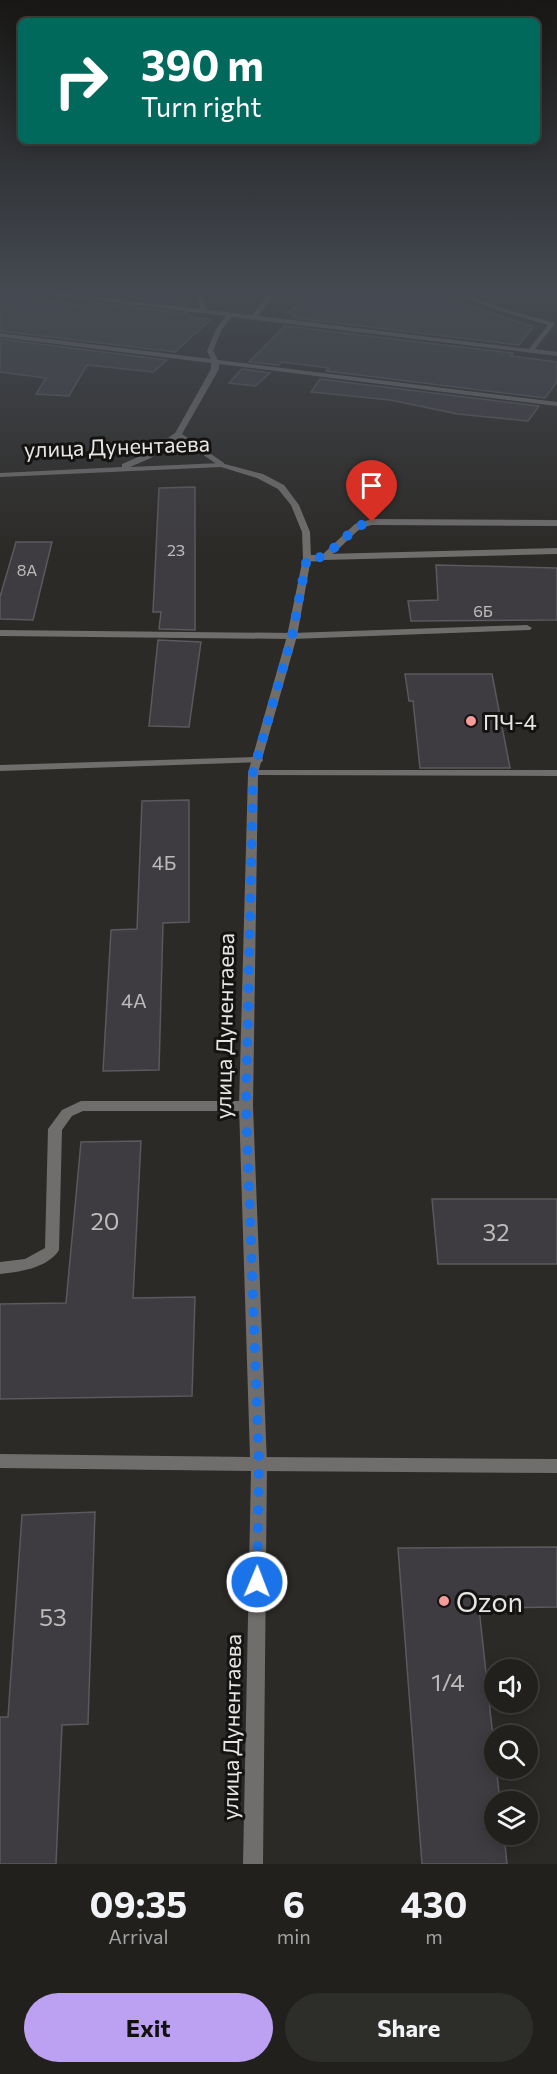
<!DOCTYPE html>
<meta charset="utf-8">
<style>
body{margin:0;font-family:Commissioner,sans-serif;background:#2d2d2a;color:#f1f3f6;height:100vh;display:flex;flex-direction:column;font-size:22px;white-space:nowrap}
*{box-sizing:border-box;margin:0}
p{font-size:20px;color:#a2a3a4}
.icon{flex:none;width:33px;height:33px;fill:none;stroke:currentColor;stroke-width:2;stroke-linecap:round;stroke-linejoin:round}
.map{position:relative;height:1864px;overflow:hidden}
.details{display:flex;flex-direction:column;background:#21201d;flex:1}
.details>*{flex:none}
.banner{position:absolute;left:18px;top:18px;width:522px;height:126px;border-radius:9px;box-shadow:0 3px 15px #0003,0 0 0 2px #3e3e3b;background:#00695c;color:#fff;overflow:hidden}
.controls{position:absolute;left:484px;top:1659px;display:grid;gap:12px}
.controls a{display:grid;place-items:center;width:54px;height:54px;border-radius:50%;background:#21201d;box-shadow:0 3px 15px #0003,0 0 0 2px #3e3e3b;font-size:30px}
.pin{position:absolute;display:grid;place-items:center;width:51px;height:51px;color:#fff;margin:-62px -26px;border-radius:50% 50% 50% 0;rotate:-45deg;box-shadow:0 0 6px #0007}
.pin .icon{rotate:45deg}
.me{position:absolute;width:66px;margin:-33px;rotate:1deg;stroke-linejoin:round;filter:drop-shadow(0 0 4px #0008)}
.turn{display:flex;align-items:center;gap:21px;height:126px;padding:0 24px;font-size:27px}
.turn .icon{width:78px;height:78px;stroke-width:2.5}
.turn b{display:block;font-size:42px;line-height:51px}
.eta{display:flex;justify-content:space-evenly;align-items:center;height:102px;text-align:center}
.eta b{font-size:36px;font-weight:700;line-height:42px}
.button{display:flex;gap:12px;margin-top:auto;padding:12px 24px}
.button a{flex:1;height:69px;border-radius:36px;background:#bca0f2;color:#111;font-size:24px;font-weight:700;line-height:69px;text-align:center}
.button a+a{background:#2d2d2a;color:#f1f3f6}
.map>svg:first-child{display:block}
.building{fill:#3e3c40;stroke:#5a595d;stroke-width:1.5}
.lines{fill:none;stroke-linecap:round;stroke-linejoin:round}
.service{fill:#706e6d;fill-rule:evenodd}
.minor{fill:#706e6d;fill-rule:evenodd}
.tertiary{fill:#706e6d;fill-rule:evenodd}
.route{stroke:#1a73e8;stroke-width:10;stroke-dasharray:0 18}
.poi-dot{fill:#f59b9a;stroke:#141311;stroke-width:2}
.labels{text-anchor:middle;dominant-baseline:central;stroke-width:6;stroke-linejoin:round;paint-order:stroke}
.far-number-label{font-size:16px;fill:#bdbcbb}
.number-label{font-size:20px;fill:#bdbcbb}
.street-label{font-size:22px;fill:#e7e6e4;stroke:#141311}
.poi-label{font-size:22px;fill:#e7e6e4;stroke:#141311;text-anchor:start}
.near-number-label{font-size:24px;fill:#bdbcbb}
.near-poi-label{font-size:27px;fill:#e7e6e4;stroke:#141311;text-anchor:start}
</style>
<div class="map">
<svg width="557" height="1864" viewBox="0 0 557 1864">
<rect width="100%" height="100%" fill="#2c2a27"/>
<!-- building -->
<g class="building">
<path d="M103,291H186L188,305L99,295Z"/>
<path d="M314,291H427L533,327L519,345L293,318L296,314L289,313Z"/>
<path d="M0,296L87,306L90,302L190,314V317L211,319L175,352L0,331Z"/>
<path d="M285,326L513,353L511,356L557,362V382L545,398L326,371L329,368L282,362L278,365L249,362Z"/>
<path d="M0,339L167,360L153,372L87,365L69,396L36,394L46,378L0,372Z"/>
<path d="M242,369L270,373L255,386L229,383Z"/>
<path d="M320,379L539,406L528,421L458,414L390,400L311,392Z"/>
<path d="M195,487V630L159,629L161,612H153L159,488Z"/>
<path d="M16,542H52L33,620L0,619V597Z"/>
<path d="M436,565L557,568V620L411,621L408,601L438,600Z"/>
<path d="M158,640L201,642L189,727L149,726Z"/>
<path d="M405,674H492L510,768H420L413,701H409Z"/>
<path d="M189,800V922L163,923L159,1070L103,1071L111,930L137,929L142,801Z"/>
<path d="M141,1141L133,1298L195,1297L192,1396L0,1399V1304L66,1303L81,1142Z"/>
<path d="M432,1199H557V1264H438Z"/>
<path d="M95,1512L88,1724L62,1725L56,1864H0V1717H8L22,1515Z"/>
<path d="M557,1547V1607L479,1608L500,1802H495V1834H504L507,1864H422L398,1548Z"/>
</g>
<g class="lines">
<!-- service -->
<g class="service">
<path d="M557,548V554L324,560L320,557L324,554Z"/>
<path d="M527,625L532,628L530,630L292,639L0,636V630L292,633Z"/>
<path d="M258,757L262,758L263,760L262,762L0,771V765Z"/>
<path d="M253,770H557V776L249,775L248,773Z"/>
<path d="M81,1101H246L251,1103L253,1106L251,1109L246,1111H83L72,1116L62,1130L59,1250C48,1268 19,1272 0,1274V1262L25,1259L45,1248L48,1129L62,1110Z"/>
</g>
<!-- minor -->
<g class="minor">
<path d="M29,291H46L200,309L196,291H202L207,310L252,315L271,291H277L259,316L529,349L548,325L498,310L448,291H456L502,308L554,323V325L535,349L557,352V356L232,317L222,329L213,351L218,360L557,402V406L219,364V369L182,434L224,463V467H221L174,435L211,369V363L0,337V333L211,359L207,351L216,329L226,316L32,293Z"/>
<path d="M372,519L557,520V526L372,525C368,526 363,527 359,530C344,541 324,572 303,558L307,555H322L355,524Z"/>
<path d="M259,1457L557,1459V1473L259,1471L253,1469L251,1464L253,1459Z"/>
</g>
<!-- tertiary -->
<path class="tertiary" d="M175,433L182,435L151,458L130,467L221,463L263,474L284,485L299,505L310,532L311,558L297,636L258,773L253,1106L267,1464L263,1864H243L251,1471L0,1468V1454L250,1457L239,1106L248,773L287,636L303,558L302,532L291,505L278,489L257,478L221,467L0,477V473L122,467V464L145,454Z"/>
</g>
<!-- sky -->
<linearGradient id="sky" x2="0" y2="1"><stop stop-color="#181715"/><stop offset="0.53" stop-color="#454a52"/><stop offset="1" stop-color="#454a52" stop-opacity="0"/></linearGradient>
<rect width="557" height="552" fill="url(#sky)"/>
<g class="lines">
<!-- route -->
<path class="route" d="M257,1582L259,1464L246,1106L253,773L292,636L307,558L324,557L358,526L372,522"/>
</g>
<!-- markers -->
<g class="poi-dot">
<circle cx="471" cy="721" r="6"/>
<circle cx="444" cy="1601" r="6"/>
</g>
<g class="labels">
<!-- far-number labels -->
<g class="far-number-label">
<text x="176" y="549">2З</text>
<text x="27" y="569">8А</text>
<text x="483" y="610">6Б</text>
</g>
<!-- number labels -->
<g class="number-label">
<text x="164" y="862">4Б</text>
<text x="134" y="1000">4А</text>
</g>
<!-- street labels -->
<g class="street-label">
<text transform="translate(117 446) rotate(-2)">улица Дунентаева</text>
<text transform="translate(224 1026) rotate(-89)">улица Дунентаева</text>
<text transform="translate(231 1727) rotate(-89)">улица Дунентаева</text>
</g>
<!-- poi labels -->
<g class="poi-label">
<text x="483" y="721">ПЧ-4</text>
</g>
<!-- near-number labels -->
<g class="near-number-label">
<text x="105" y="1220">20</text>
<text x="496" y="1231">32</text>
<text x="53" y="1616">53</text>
<text x="448" y="1681">1/4</text>
</g>
<!-- near-poi labels -->
<g class="near-poi-label">
<text x="456" y="1601">Ozon</text>
</g>
</g>
</svg>
<div class="controls">
<a><svg class="icon" aria-label="sound" viewBox="0 0 24 24"><path d="M4 9h4l5-4v14l-5-4H4zM17 9q2 3 0 6"/></svg></a>
<a><svg class="icon" aria-label="search" viewBox="0 0 24 24"><circle cx="10" cy="10" r="6"/><path d="M15 15l6 6"/></svg></a>
<a><svg class="icon" aria-label="layers" viewBox="0 0 24 24"><path d="M12 4l9 5-9 5-9-5zM3 14l9 5 9-5"/></svg></a>
</div>
<div class="pin" style="left:372px;top:522px;background:#d93025"><svg class="icon" aria-label="arrive" viewBox="0 0 24 24"><path d="M6 21V4h12l-3 4 3 4H6"/></svg></div>
<svg class="me" style="left:257px;top:1582px" viewBox="-20 -20 40 40"><circle r="17" fill="#1a73e8" stroke="#fff" stroke-width="3"/><path d="M0-11L8 9 0 5-8 9z" fill="#fff"/></svg>
<div class="banner">
<div class="turn"><svg class="icon" aria-label="right" viewBox="0 0 24 24"><path d="M7 20v-9h11M14 6l5 5-5 5"/></svg><div><b>390 m</b>Turn right</div></div>
</div>
</div>
<section class="details">
<div class="eta">
<div><b>09:35</b><p>Arrival</p></div>
<div><b>6</b><p>min</p></div>
<div><b>430</b><p>m</p></div>
</div>
<div class="button"><a>Exit</a><a>Share</a></div>
</section>
